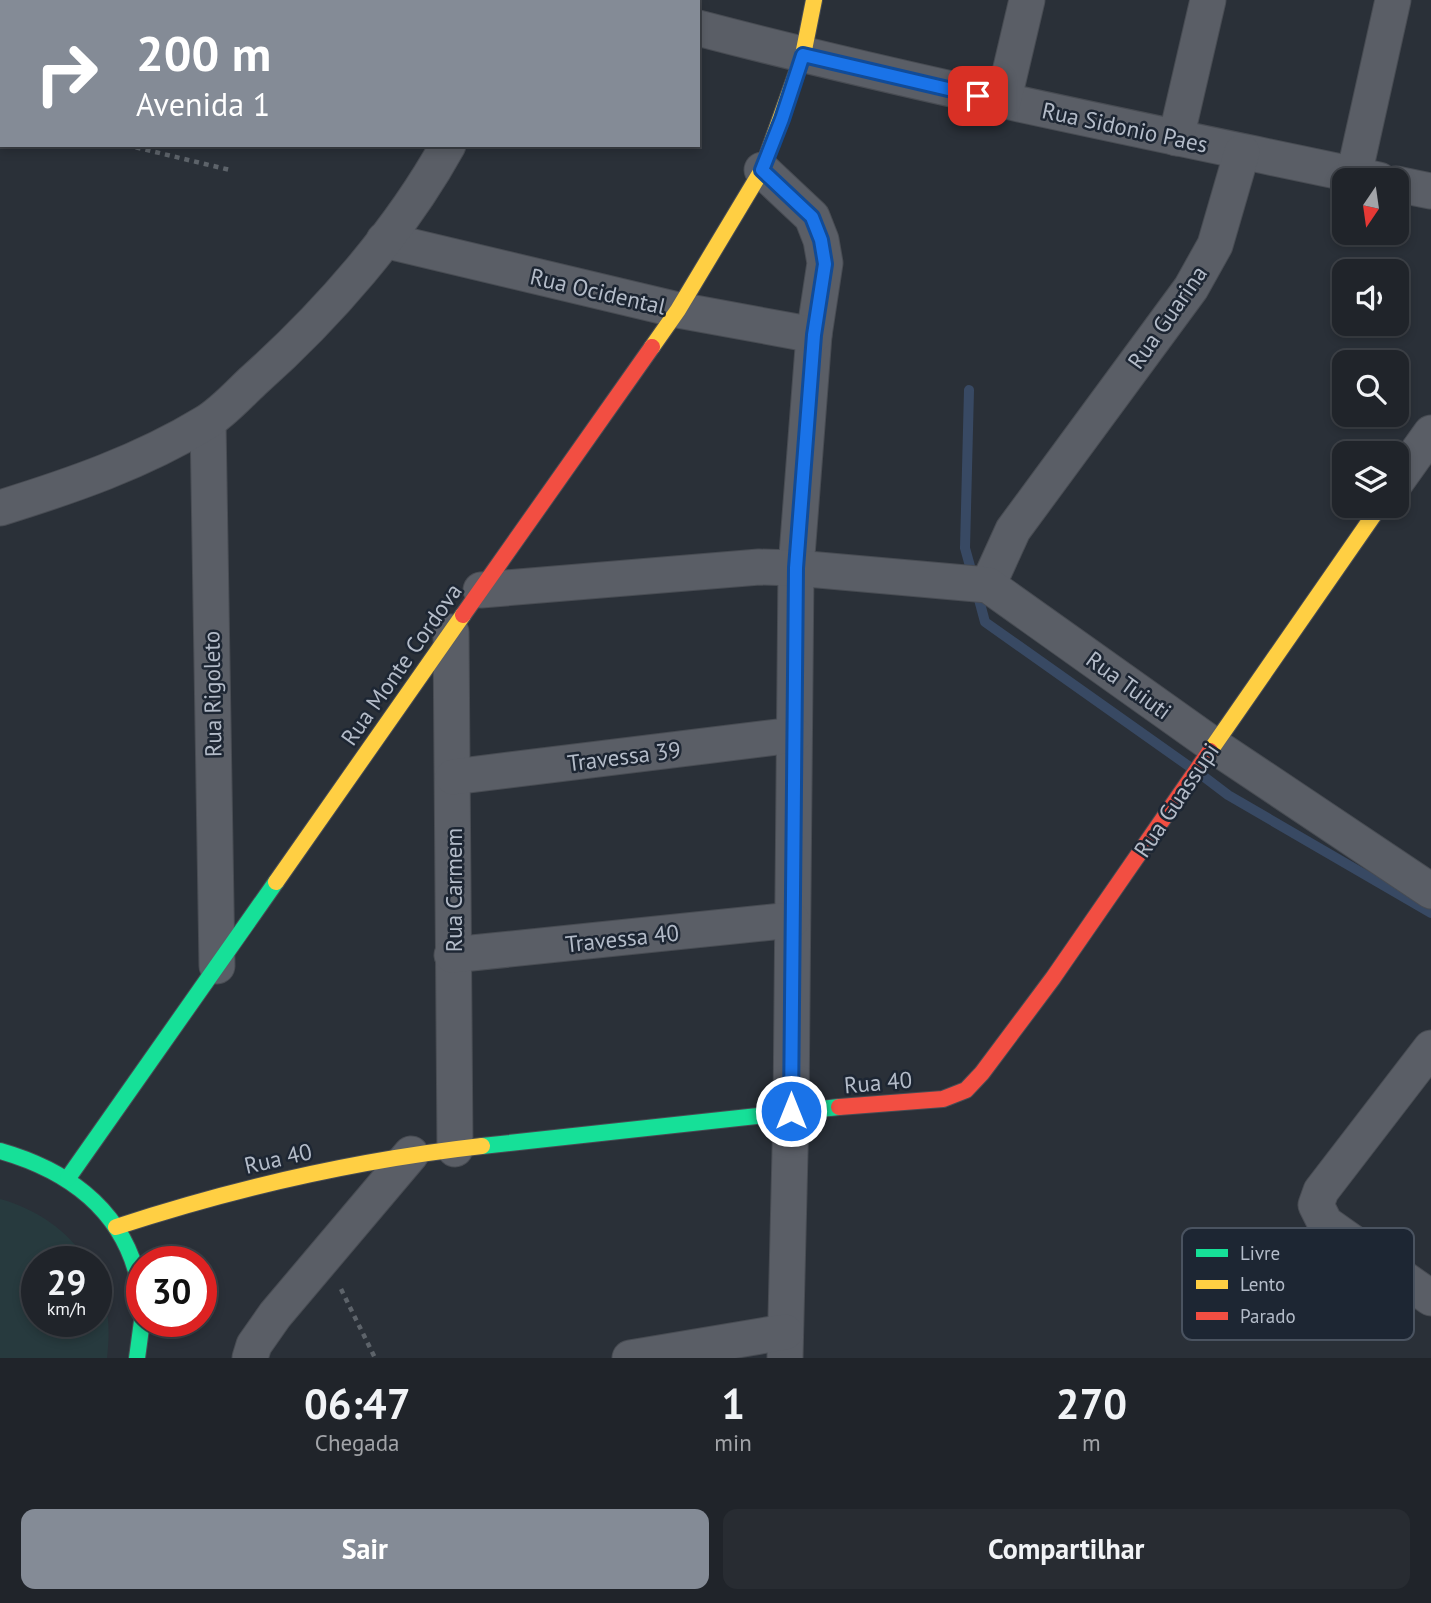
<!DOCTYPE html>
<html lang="pt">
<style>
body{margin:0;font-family:"PT Sans",sans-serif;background:#282c32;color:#f1f3f6;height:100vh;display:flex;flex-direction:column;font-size:26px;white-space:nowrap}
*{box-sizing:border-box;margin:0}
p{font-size:23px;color:#a2a4a8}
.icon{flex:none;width:38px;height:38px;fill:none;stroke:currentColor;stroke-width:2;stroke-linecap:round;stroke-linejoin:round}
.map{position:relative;height:1358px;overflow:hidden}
.panel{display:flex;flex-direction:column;background:#20242a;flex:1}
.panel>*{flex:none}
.banner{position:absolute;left:0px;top:0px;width:700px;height:147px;box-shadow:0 4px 10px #0003,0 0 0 2px #3d4147;background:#848b96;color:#fff;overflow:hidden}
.needle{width:46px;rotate:193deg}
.fabs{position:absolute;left:1332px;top:168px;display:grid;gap:14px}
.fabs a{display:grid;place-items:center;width:77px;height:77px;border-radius:14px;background:#20242a;box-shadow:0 4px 10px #0003,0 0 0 2px #3d4147;font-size:35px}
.speed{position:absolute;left:21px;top:1246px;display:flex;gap:14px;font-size:35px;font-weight:700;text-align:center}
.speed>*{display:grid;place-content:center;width:91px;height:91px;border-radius:50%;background:#20242a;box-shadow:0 4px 10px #0003,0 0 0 2px #3d4147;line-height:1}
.speed small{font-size:18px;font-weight:400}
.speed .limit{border:10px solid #d22;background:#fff;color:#111}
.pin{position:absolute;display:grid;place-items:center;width:60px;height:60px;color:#fff;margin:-30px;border-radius:14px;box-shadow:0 4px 10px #0006}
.me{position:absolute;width:77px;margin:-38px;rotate:0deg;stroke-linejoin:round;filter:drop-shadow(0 0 5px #0008)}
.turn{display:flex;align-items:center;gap:24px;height:147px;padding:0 21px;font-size:32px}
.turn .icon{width:91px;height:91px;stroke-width:2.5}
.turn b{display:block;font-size:49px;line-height:60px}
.eta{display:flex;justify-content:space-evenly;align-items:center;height:119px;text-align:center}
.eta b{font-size:42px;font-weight:700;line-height:49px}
.action{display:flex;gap:14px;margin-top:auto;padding:14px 21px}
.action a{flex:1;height:80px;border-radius:14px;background:#848b96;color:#fff;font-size:28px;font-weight:700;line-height:80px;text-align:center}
.action a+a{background:#282c32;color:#f1f3f6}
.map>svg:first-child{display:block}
.green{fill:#273a3e}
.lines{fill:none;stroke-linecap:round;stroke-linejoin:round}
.stream{stroke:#384963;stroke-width:10}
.street-casing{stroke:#484c53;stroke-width:37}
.fast-casing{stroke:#484c53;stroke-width:18}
.slow-casing{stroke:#484c53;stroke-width:18}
.jam-casing{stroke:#484c53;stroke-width:18}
.path{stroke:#5d636a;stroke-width:4.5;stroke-dasharray:5 5;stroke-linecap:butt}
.street{stroke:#5a5e66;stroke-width:35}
.fast{stroke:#16e098;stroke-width:16}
.slow{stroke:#ffcf43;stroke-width:16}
.jam{stroke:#f24e42;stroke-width:16}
.route-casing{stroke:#114b97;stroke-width:18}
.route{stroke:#1a73e8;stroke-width:12}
.labels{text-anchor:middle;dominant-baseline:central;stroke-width:5;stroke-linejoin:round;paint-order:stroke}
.street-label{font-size:23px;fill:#b4bcc9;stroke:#1d2633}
.key{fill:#1d2633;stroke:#4a5360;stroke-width:2}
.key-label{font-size:19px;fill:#b4bcc9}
</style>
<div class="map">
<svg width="1431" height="1358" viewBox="0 0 1431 1358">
<rect width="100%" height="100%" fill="#2a3038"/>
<!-- green -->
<path class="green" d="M0,1199C34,1208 69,1230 87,1262H37V1321H96V1279C110,1302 110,1332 107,1358H0Z"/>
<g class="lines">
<!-- stream -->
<g class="stream">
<path d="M969,390L965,548L973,577"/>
<path d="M977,592L985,622L1190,767"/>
<path d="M1203,776L1228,795L1431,913"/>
</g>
<!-- street casing -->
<g class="street-casing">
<g id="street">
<path d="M592,0L599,2"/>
<path d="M502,2V0"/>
<path d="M698,28C924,87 1152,132 1379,180"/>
<path d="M1003,102L1027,0"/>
<path d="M1176,138L1208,0"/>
<path d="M762,170L812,217L821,240L825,263L814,335L796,568L791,1111L785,1358"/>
<path d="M1354,175L1393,0"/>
<path d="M1396,184L1431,191"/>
<path d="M384,240L678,310L814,335"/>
<path d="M208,422L217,966"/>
<path d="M1396,482L1431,433"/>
<path d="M0,508C71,486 141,462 205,423C222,413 238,395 253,381C327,315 400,232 448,145"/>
<path d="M988,585L1013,530L1191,288L1215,245L1242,152"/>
<path d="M481,590L759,567L796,568L988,585L1213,745L1431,891"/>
<path d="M451,632L455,1149"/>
<path d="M453,777L794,735"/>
<path d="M452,955L792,920"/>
<path d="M1431,1048L1321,1191L1316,1205L1325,1223L1431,1298"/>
<path d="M250,1358L254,1345L275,1315L411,1154"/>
<path d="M630,1358L785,1332"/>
</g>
</g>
<!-- fast casing -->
<g class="fast-casing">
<g id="fast">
<path d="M482,1146L839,1107"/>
<path d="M0,1151C63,1169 117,1205 136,1271C140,1285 140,1300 142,1314"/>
<path d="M68,1178L276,882"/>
<path d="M137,1358L142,1321"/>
</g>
</g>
<!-- slow casing -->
<g class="slow-casing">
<g id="slow">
<path d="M652,347L678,310L762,170L803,55L814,0"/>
<path d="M1210,751L1380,506"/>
<path d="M276,882L463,615"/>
<path d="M116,1227C235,1188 357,1160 482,1146"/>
</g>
</g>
<!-- jam casing -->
<g class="jam-casing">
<g id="jam">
<path d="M463,615L652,347"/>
<path d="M839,1107L943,1099L966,1090L982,1073L1053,978L1210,751"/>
</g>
</g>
<!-- path -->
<g class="path">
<path d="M0,115L2,116"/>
<path d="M126,145L230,170"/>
<path d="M341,1289L375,1358"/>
</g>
<!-- street -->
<use href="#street" class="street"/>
<!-- fast -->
<use href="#fast" class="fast"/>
<!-- slow -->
<use href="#slow" class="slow"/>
<!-- jam -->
<use href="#jam" class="jam"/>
</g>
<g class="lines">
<!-- route casing -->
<g class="route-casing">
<path id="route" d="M791,1111L796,568L814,335L825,264L821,240L812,217L762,170L782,119L803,55L978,96"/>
</g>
<!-- route -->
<use href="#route" class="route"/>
</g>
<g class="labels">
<!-- street labels -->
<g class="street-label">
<text transform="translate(1125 127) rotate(12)">Rua Sidonio Paes</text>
<text transform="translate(598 291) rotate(13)">Rua Ocidental</text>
<text transform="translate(1167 317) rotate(-55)">Rua Guarina</text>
<text transform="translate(401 664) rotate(-55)">Rua Monte Cordova</text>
<text transform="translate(1129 685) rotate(36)">Rua Tuiuti</text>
<text transform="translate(212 694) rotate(-91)">Rua Rigoleto</text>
<text transform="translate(624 756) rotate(-7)">Travessa 39</text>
<text transform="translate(1176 800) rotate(-56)">Rua Guassupi</text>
<text transform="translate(453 890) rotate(-90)">Rua Carmem</text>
<text transform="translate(622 938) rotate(-6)">Travessa 40</text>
<text transform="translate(878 1082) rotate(-5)">Rua 40</text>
<text transform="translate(278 1158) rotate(-13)">Rua 40</text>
</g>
</g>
<!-- legend -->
<rect x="1182" y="1228" width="232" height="112" rx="10" class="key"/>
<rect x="1196" y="1249" width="32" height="8" fill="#16e098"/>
<rect x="1196" y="1280" width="32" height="9" fill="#ffcf43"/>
<rect x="1196" y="1312" width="32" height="8" fill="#f24e42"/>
<g class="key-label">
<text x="1240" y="1260">Livre</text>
<text x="1240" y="1291">Lento</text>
<text x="1240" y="1323">Parado</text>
</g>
</svg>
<div class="fabs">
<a><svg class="needle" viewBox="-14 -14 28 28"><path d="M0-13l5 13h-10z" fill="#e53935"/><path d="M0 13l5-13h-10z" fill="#a2a4a8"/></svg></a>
<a><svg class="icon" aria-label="sound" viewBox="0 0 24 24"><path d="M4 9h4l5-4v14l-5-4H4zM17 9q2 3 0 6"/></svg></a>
<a><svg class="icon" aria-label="search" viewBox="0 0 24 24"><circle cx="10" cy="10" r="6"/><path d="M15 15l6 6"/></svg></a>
<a><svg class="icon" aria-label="layers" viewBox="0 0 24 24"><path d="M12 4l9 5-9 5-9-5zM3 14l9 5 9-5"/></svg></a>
</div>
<div class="speed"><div>29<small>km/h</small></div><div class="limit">30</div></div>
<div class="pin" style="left:978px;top:96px;background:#d93025"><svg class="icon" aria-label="arrive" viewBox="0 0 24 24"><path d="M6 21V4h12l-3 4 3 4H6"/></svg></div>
<svg class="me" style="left:791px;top:1111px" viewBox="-20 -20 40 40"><circle r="17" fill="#1a73e8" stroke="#fff" stroke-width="3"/><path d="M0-11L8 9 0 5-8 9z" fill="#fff"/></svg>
<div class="banner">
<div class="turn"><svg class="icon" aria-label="right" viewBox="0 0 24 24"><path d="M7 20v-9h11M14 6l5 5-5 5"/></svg><div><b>200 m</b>Avenida 1</div></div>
</div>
</div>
<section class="panel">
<div class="eta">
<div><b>06:47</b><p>Chegada</p></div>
<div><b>1</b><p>min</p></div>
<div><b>270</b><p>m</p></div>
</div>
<div class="action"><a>Sair</a><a>Compartilhar</a></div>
</section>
